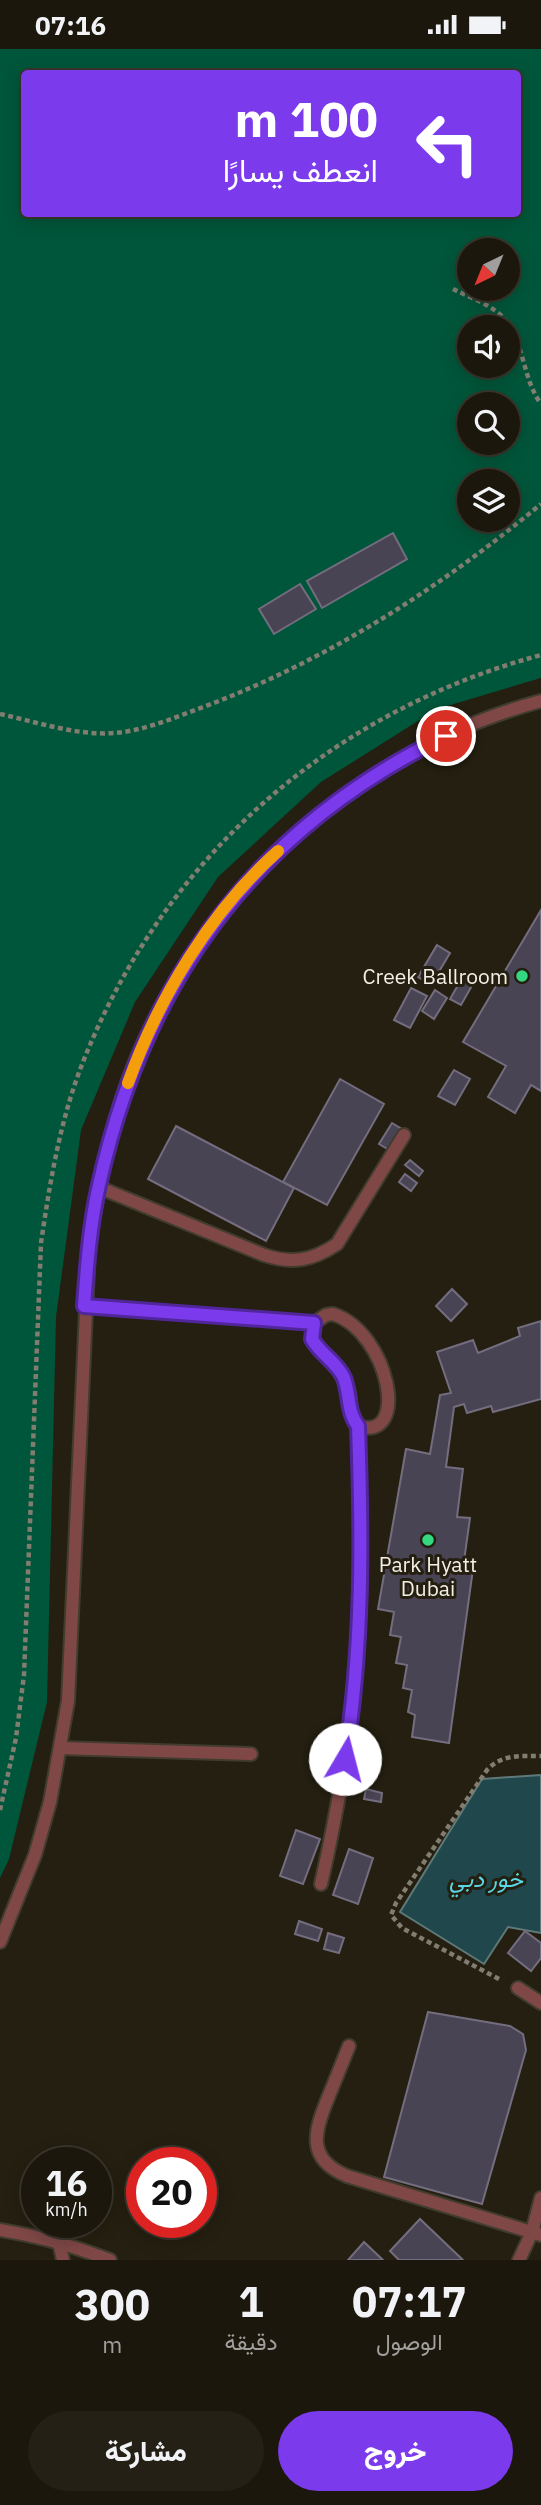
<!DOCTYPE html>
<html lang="ar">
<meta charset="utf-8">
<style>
body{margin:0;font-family:"IBM Plex Sans",Vazirmatn,sans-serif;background:#242015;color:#f1f3f6;direction:rtl;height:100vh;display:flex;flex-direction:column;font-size:26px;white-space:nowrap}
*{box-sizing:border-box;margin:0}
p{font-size:23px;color:#a09f9d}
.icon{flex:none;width:38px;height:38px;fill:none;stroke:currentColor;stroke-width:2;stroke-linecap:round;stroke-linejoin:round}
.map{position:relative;height:2211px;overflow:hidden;direction:ltr}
.details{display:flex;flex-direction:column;background:#1b170c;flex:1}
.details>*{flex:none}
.hud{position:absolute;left:21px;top:21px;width:500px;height:147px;border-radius:7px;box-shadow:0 4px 18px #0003,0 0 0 2px #39362d;direction:rtl;background:#7c3aed;color:#fff;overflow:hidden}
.needle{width:46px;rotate:223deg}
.controls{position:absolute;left:457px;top:189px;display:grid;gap:14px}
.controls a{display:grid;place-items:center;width:63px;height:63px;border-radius:50%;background:#1b170c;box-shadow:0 4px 18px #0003,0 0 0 2px #39362d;font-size:35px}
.speed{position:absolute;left:21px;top:2098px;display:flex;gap:14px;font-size:35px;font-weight:700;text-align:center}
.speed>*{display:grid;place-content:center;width:91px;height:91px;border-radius:50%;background:#1b170c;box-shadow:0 4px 18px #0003,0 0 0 2px #39362d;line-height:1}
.speed small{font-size:18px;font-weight:400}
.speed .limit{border:10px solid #d22;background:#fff;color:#111}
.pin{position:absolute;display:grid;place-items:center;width:60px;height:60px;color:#fff;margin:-30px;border:4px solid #fff;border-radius:50%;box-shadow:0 2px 7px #0007}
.me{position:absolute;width:77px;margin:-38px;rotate:8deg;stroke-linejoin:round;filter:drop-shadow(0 0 5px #0008)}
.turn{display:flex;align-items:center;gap:24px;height:147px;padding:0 28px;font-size:32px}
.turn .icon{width:91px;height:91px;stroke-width:2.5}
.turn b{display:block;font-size:49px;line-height:60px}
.eta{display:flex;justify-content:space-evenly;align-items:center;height:119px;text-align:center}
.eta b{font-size:42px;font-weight:800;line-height:49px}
.cta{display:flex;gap:14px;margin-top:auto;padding:14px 28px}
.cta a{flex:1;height:80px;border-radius:42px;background:#7c3aed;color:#fff;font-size:28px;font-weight:800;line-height:80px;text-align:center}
.cta a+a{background:#242015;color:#f1f3f6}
.status{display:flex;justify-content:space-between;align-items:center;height:49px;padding:0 35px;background:#1b170c;direction:ltr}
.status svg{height:19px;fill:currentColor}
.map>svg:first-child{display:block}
.green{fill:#00563a;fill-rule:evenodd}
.water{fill:#20474b;stroke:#5f7979;stroke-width:2}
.building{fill:#494453;stroke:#736d7f;stroke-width:2}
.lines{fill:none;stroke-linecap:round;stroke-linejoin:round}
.lane-casing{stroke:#413c2e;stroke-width:16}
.path{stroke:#817d71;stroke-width:4.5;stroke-dasharray:5 3.5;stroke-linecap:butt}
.lane{stroke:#7f4847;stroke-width:12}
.route-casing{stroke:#51269a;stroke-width:18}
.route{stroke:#7c3aed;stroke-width:12}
.slow{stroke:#f59e0b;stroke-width:12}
.poi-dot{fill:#34d881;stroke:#241f10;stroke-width:2.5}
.labels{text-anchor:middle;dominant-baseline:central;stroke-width:6;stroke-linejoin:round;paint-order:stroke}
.poi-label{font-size:21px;fill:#f2efe5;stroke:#241f10;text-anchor:end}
.water-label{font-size:23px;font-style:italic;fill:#59d7e4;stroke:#241f10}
</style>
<div class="status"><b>07:16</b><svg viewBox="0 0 49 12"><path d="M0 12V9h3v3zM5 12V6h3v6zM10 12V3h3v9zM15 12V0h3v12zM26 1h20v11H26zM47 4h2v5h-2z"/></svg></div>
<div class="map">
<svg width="541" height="2211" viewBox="0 0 541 2211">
<rect width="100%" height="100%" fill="#241f10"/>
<!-- green -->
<path class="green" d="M0,0H541V629L437,660L321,733L218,828L135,953L81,1081L56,1268L47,1653L9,1810L0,1829ZM24,24H518V164H24ZM469,201H508V240H469ZM469,278H508V317H469ZM469,355H508V394H469ZM469,432H508V471H469Z"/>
<!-- water -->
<path class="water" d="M541,1726V1884L508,1878L484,1915L400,1863L482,1730Z"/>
<!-- building -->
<g class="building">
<path d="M393,484L407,510L322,559L307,532Z"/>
<path d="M300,535L316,560L274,585L259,560Z"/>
<path d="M541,861V1042L531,1036L515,1064L488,1048L506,1017L463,993Z"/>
<path d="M437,896L450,904L431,936L418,928Z"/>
<path d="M466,922L477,928L461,956L450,950Z"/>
<path d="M411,939L427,947L410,979L394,971Z"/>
<path d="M435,941L447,949L434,970L422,962Z"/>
<path d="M454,1021L470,1030L455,1056L438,1047Z"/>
<path d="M340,1030L384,1055L327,1156L283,1133Z"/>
<path d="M392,1074L402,1080L389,1101L379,1095Z"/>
<path d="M176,1077L294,1139L266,1192L148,1130Z"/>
<path d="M410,1111L423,1122L419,1127L405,1116Z"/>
<path d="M405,1125L417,1134L411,1142L399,1133Z"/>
<path d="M452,1240L467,1255L451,1272L436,1257Z"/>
<path d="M541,1272V1350L493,1363L491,1357L467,1364L464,1355L454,1358L446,1418L463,1420L457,1468L470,1469L464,1512L474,1513L449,1694L412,1688L415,1666L408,1663L412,1641L403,1639L407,1616L396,1614L401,1588L390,1586L394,1563L378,1560L406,1400L430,1405L440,1346L451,1344L437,1303L473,1291L478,1304L520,1287L518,1279Z"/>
<path d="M366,1740L382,1744L381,1753L364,1750Z"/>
<path d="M296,1781L320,1790L303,1835L280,1827Z"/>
<path d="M349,1800L373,1809L358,1855L333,1846Z"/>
<path d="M299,1872L322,1880L318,1892L295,1885Z"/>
<path d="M525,1882L541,1894V1909L531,1922L508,1904Z"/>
<path d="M328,1884L344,1889L339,1904L324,1900Z"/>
<path d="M428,1963L510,1977L523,1985L526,2001L482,2155L384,2128Z"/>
<path d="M420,2170L463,2211H399L390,2202Z"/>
<path d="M364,2193L383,2211H348Z"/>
</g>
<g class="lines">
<!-- lane casing -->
<g class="lane-casing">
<g id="lane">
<path d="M98,1138L264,1206C292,1215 312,1212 337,1195L404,1086"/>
<path d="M84,1257L314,1274"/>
<path d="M333,1265C389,1283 411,1394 358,1377C348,1365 352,1354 348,1340C341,1317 322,1309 312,1290L314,1274L326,1266Z"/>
<path d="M60,1699L251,1705"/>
<path d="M321,1835C338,1760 351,1685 357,1608C363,1531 360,1454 358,1377"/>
<path d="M0,1893L35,1806L50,1753L68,1652L89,1197C99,1133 112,1068 137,1008C210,835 360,701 541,652"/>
<path d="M518,1939L541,1954"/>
<path d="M349,1997C342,2014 335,2032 328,2049C314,2083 306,2110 347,2127L541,2186"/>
<path d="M0,2181C38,2187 74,2197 110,2211"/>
<path d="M59,2193L63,2211"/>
<path d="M519,2211L532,2183L541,2149"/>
</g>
</g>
<!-- path -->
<g class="path">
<path d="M453,240C467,247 484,253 497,263C525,284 520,326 541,355"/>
<path d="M0,665C37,673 77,687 115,684C147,681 176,668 206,657C329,610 440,539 541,455"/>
<path d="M0,1761L16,1689L24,1626L41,1194C50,1133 60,1071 83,1013C163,810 329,663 541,606"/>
<path d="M499,1930L402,1879L391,1866L396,1854L487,1721C502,1705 520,1707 541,1707"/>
</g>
<!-- lane -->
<use href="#lane" class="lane"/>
</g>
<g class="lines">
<!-- route casing -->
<g class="route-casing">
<path id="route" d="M345,1710C363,1599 362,1488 358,1377C347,1363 350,1345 344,1329C337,1313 320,1305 312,1290L314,1274L84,1257C87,1216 90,1175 99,1136C144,932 256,779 446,687"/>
</g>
<!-- route -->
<use href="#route" class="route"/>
<!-- slow -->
<path class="slow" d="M128,1034C159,948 210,863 278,802"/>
</g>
<!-- markers -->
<g class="poi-dot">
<circle cx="522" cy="927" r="7"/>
<circle cx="428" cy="1491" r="7"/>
</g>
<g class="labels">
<!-- poi labels -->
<g class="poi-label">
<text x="508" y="927">Creek Ballroom</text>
<text x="428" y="1515" text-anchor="middle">Park Hyatt<tspan x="428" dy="24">Dubai</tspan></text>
</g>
<!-- water labels -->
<g class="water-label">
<text x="486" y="1829">خور دبي</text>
</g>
</g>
</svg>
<div class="controls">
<a><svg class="needle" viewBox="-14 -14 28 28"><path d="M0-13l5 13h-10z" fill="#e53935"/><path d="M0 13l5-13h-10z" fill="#a09f9d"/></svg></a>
<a><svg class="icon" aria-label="sound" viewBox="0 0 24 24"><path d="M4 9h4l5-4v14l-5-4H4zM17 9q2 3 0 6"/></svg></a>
<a><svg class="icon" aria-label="search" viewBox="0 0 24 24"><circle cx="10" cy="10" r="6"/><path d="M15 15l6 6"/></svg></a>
<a><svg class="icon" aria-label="layers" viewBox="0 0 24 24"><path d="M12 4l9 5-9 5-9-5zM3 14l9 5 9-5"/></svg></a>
</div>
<div class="speed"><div>16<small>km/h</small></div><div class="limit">20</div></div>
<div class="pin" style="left:446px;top:687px;background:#d93025"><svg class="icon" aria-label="arrive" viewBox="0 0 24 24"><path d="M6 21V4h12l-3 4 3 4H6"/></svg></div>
<svg class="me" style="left:345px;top:1710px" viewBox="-20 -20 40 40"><circle r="19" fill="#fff"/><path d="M0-13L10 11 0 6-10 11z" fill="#7c3aed"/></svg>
<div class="hud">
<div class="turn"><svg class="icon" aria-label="left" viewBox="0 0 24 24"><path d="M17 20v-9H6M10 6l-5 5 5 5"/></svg><div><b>100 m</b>انعطف يسارًا</div></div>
</div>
</div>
<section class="details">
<div class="eta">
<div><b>07:17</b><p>الوصول</p></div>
<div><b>1</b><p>دقيقة</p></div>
<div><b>300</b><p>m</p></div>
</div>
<div class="cta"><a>خروج</a><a>مشاركة</a></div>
</section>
